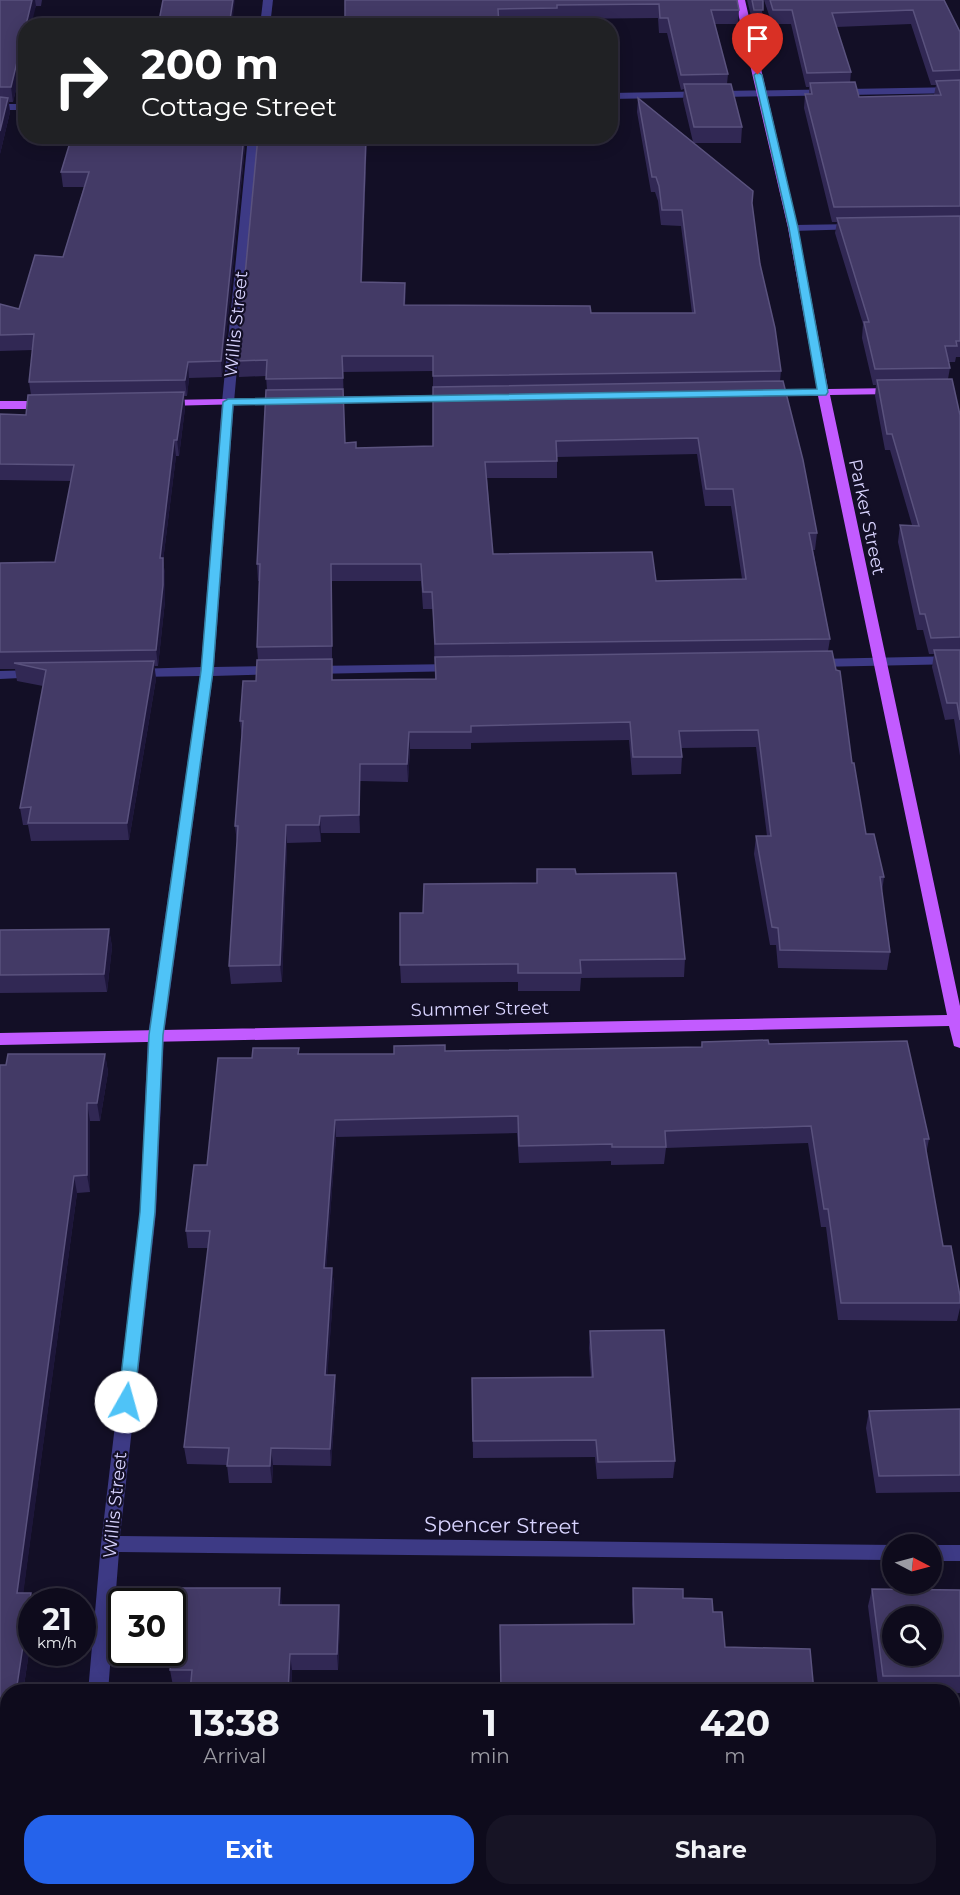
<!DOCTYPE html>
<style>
body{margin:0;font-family:Montserrat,sans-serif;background:#171425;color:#f1f3f6;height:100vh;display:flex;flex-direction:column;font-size:22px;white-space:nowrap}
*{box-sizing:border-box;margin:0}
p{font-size:20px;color:#9b9ba3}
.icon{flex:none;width:33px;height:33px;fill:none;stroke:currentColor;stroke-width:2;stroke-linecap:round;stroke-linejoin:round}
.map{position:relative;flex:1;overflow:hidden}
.side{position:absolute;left:0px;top:1684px;width:960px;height:212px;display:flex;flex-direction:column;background:#0e0b1c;border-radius:24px 24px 0 0;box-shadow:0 3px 15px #0003,0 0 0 2px #2e2b3b}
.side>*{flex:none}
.top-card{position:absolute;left:18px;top:18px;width:600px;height:126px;border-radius:24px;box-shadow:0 3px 15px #0003,0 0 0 2px #2e2b3b;background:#202124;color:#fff;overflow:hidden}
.needle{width:39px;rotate:96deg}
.tools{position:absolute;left:882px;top:1534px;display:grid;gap:12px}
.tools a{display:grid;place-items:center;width:60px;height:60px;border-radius:50%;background:#0e0b1c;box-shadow:0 3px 15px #0003,0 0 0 2px #2e2b3b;font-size:30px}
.speed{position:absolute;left:18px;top:1588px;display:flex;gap:12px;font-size:30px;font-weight:700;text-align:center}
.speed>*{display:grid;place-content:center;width:78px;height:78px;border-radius:50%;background:#0e0b1c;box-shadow:0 3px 15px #0003,0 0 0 2px #2e2b3b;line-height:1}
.speed small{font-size:15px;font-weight:400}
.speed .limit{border:3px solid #111;border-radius:9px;background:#fff;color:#111}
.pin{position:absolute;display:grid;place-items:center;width:51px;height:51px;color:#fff;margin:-62px -26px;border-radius:50% 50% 50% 0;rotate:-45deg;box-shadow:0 0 6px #0007}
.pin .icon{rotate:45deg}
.me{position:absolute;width:66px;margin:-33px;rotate:7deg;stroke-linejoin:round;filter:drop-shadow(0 0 4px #0008)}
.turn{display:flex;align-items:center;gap:21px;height:126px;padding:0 24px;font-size:27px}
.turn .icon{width:78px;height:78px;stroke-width:2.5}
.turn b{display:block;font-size:42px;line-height:51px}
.eta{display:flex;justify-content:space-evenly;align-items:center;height:102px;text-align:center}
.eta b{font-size:36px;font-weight:700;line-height:42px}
.button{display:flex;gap:12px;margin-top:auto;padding:12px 24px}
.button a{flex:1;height:69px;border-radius:24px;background:#2563eb;color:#fff;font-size:24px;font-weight:700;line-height:69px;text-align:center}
.button a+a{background:#171425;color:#f1f3f6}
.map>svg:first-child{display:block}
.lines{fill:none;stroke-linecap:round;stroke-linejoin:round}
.minor{fill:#3d3a85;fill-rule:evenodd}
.major{fill:#c25bff;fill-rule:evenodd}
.wall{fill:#312854;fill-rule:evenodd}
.shaded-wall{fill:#1d163a}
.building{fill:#433a66;stroke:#5a527e;stroke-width:1.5;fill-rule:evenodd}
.route{fill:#4fc3f7;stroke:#337fa1;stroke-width:1.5}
.labels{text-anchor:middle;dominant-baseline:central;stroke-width:4.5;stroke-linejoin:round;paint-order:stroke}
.street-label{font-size:18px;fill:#d9d4ff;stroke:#130f26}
.near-street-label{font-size:21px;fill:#d9d4ff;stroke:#130f26}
</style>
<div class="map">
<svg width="960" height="1895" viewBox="0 0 960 1895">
<rect width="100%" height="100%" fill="#130f26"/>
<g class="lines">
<!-- minor -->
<g class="minor">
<path d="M263,0H273L270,26H260Z"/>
<path d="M960,87V93L610,99V93Z"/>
<rect x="0" y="104" width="26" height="6"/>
<path d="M248,136H258L234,402L214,667L276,666L283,670L276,674L213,676L164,1035L156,1213L120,1536L895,1545H892V1560L119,1552L108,1692H88L101,1544L140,1213L148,1035L200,676L135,677L128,673L135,669L201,667L222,402Z"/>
<path d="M856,224L860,225V229L793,231L788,228L793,225Z"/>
<path d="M960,656V664L816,667L809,663L816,659Z"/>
<path d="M456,664L463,668L461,671L312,674L305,670L312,666Z"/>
<path d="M36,670L41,671L43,674L41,677L0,679V671Z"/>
<path d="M931,1545H960V1561H932Z"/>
<rect x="72" y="1888" width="20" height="7"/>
</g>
<!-- major -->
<g class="major">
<path d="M735,0H745L798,228L828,389L894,388L900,391L894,394L830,395L960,1006V1048L954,1046L949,1026L0,1045V1033L947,1015L818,396H765L759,393L765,390L817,389L788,228Z"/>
<path d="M453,395L457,396V400L324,403L318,400L324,397Z"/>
<path d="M285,398L291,401L289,403L165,406L159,403L165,400Z"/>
<path d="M0,401H45L51,405L45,409H0Z"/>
</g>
</g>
<!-- wall -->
<g class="wall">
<path d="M0,0H42L41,6H36L26,26V48L13,102H9L10,112L0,154Z"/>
<path d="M345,0H737L739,10L738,24H715L728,74L727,84L742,127L741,143H693L752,203L760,264L781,371L780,381L817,533L815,550H813L830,639L828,651L866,834L884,877L882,892L890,952L887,970L778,968L776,945H770L754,854L756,836H767L756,747L681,748L682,757L681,774L632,775L629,740L471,743V749H410L408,782L360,781V833H321V842L287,843L282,982L231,984L229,966L237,843L235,826L242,739L240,721L256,681L258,660L257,647L259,581H258L257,564L267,390L266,376L239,377L237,361L258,136H367L362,282L405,283V305L591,313H692L681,226L661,225L658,201L655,192H651L637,112L638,98L693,142L683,100L684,89L681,90L667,33H659L658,18L557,19V22L345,24ZM433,371V446L356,448L345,443L343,372ZM697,454L705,506H731L742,579L656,581L493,554L487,478H557V457ZM332,581H421L423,609H433L435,679L332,680Z"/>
<path d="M747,0H763L761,24H753Z"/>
<path d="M764,0H944L960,32V357H956L955,362H949L950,368L948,379L960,415V756L954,719L945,720L932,667L934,654H929L923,630H917L898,542L900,525H912L890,450H885L875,396L876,385H873L862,338L863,324L835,233L837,222H832L804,108L805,94H809V87H806L791,24H772ZM911,24L931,85H936L934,95L859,97L850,83L851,72L836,27Z"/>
<path d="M72,136H246L222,377L189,378L187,396H184L185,408L179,456H176L163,561L165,574V601L158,666H154L156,679L129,840L31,841L28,825H23L20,808L43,686L17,681L15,669H0V563L55,562L71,481L0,480V414L26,415L31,395L29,382L33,350L0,351V304L19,309L63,257L84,187H63L61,172Z"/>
<path d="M444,136H502V137Z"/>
<path d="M537,869L576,874L685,959L684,977L581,978L580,991H518V982L401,983L400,965L423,913L537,883Z"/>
<path d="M109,929L112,947L107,992L0,993V930Z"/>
<path d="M702,1042L769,1044L929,1139L926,1154L943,1246L960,1296V1308L957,1321L838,1320L826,1227H821L808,1143L666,1148L664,1164L611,1165V1161L519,1163L517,1133L336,1137L326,1268H332L334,1285L327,1375L336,1393L331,1466L273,1465L272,1483H229L227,1465L187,1464L184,1447L208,1248H188L186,1231L207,1165L252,1058L299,1048V1054H394L445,1051L701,1047Z"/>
<path d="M105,1054L108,1072L100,1121H90V1192L77,1193L23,1593L32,1602V1632L23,1692H8V1824L0,1878L6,1065Z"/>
<path d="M590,1331L675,1461L673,1478L597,1479L595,1457L473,1458L472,1378L591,1377L589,1348Z"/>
<path d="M960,1409V1492L876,1493L866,1428L869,1411Z"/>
<path d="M633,1588L683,1598L713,1612L725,1647L814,1692L633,1624L632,1604Z"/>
<path d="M872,1589L960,1590V1693L879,1692L868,1606Z"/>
<path d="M282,1605H339L340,1621L338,1670H292L291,1692H190L191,1687L173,1686L170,1670Z"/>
<path d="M664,1888H891L892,1895H664Z"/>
</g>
<!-- shaded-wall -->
<g class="shaded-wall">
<path d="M32,0H35L36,6L31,26H26Z"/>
<path d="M233,0H235L232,26H229Z"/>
<path d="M26,26V48L13,102L11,87Z"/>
<path d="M8,98L10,112L0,154V131Z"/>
<path d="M244,136H246L222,377L221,361Z"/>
<path d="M366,136H367L361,298V282Z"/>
<path d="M405,283L406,298L404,321V305Z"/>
<path d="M188,362L189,378L187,396L185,380Z"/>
<path d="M184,392L185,408L179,456L177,440Z"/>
<path d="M174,440L176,456L163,561L165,574V601L158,666L156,650L160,558Z"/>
<path d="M331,564L332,581V663V646Z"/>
<path d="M154,661L156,679L129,840L127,823Z"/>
<path d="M409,732L410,749L408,782L407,764Z"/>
<path d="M360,764V833L359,815Z"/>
<path d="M320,816L321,833V842L319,825Z"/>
<path d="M286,825L287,843L282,982L280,965Z"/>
<path d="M109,929L112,947L107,992L104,974Z"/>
<path d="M105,1054L108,1072L100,1121L97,1103Z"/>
<path d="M87,1103L90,1121V1192L87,1175Z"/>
<path d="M335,1120L336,1137L325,1285L324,1268Z"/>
<path d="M74,1176L77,1193L21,1610L17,1593Z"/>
<path d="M332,1268L334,1285L326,1393L325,1375Z"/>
<path d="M335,1375L336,1393L331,1466L330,1449Z"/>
<path d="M271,1448L273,1465L272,1483L270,1466Z"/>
<path d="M280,1588L282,1605H279Z"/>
<path d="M31,1593L33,1602H32V1632L23,1692H16Z"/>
<path d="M339,1605L340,1621L338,1670L337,1654Z"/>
<path d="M290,1654L292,1670L291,1692H288Z"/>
<path d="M4,1801L8,1814V1824L0,1878V1828Z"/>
</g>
<!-- building -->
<g class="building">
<path d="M0,0H32L11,87H0Z"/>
<path d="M163,0H233L229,26H158Z"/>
<path d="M345,0H737L739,10H711L728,74L681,75L668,18H660L659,4L557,5V8L498,9L499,26H248L345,24Z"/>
<path d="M752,0H763V10H754Z"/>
<path d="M770,0H944L960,32V70L933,71L913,10L832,13L851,72L807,73L792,10H773Z"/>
<path d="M960,80V206L834,207L805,94H812L810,83L855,82L859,97L941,95L936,81Z"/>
<path d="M684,84H731L742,127H694Z"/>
<path d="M0,97L8,98L0,131Z"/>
<path d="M638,98L753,191L752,203L760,264L775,328L781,371L433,376V356H342L343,378L266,379L267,360L237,361L258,136H366L361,282L405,283L404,305L590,306L591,313H695L682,210H662L659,186L656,177H652Z"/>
<path d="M72,136H244L221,361L188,362L185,380L29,382L34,334L0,335V304L19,309L35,255L63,257L89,172H61Z"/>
<path d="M960,216V341H956L957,346H945L950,368L875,369L864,322H869L837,218Z"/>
<path d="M952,379L960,415V637L931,638L925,614H920L900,525L919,526L892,434H887L877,380Z"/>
<path d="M783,381L803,460L817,533H809L830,639L435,644L432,592H423L421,564H331L332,646L257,647L260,564H257L266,390L343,389L345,443L356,442V448L433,446V387ZM698,438L706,489H733L746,579L656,581L652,552L493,554L485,462L557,461L556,441Z"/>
<path d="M184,392L177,440H174L160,558H163V585L156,650L0,652V563L55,562L74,465L0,464V414L26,415L28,395Z"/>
<path d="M934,650H960V720L957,703H947Z"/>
<path d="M832,651L836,670L840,671L852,763H854L866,834H874L884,877H880L890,952L780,950L778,928L772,927L756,836H771L758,730L679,731L682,757H633L630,722L471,726V732H409L407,764H360L359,815L320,816L319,825H286L280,965L229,966L238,826H235L243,721H240L243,681H256L257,660L332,659V680L436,679L435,657Z"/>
<path d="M154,661L127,823H28L31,807L20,808L46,670L14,663Z"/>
<path d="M537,869H575L576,874L676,873L685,959L580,960L581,973H518V964L400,965V913H423L424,884L537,883Z"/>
<path d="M109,929L104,974L0,975V930Z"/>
<path d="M768,1040L769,1044L907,1041L929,1139H924L943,1246H951L960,1296V1303H841L828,1209H824L811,1126L665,1131L666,1147H612V1144L519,1146L518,1116L335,1120L324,1268H332L325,1375H335L330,1449L271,1448L270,1466H227L229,1448L184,1447L210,1231H186L194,1165H207L218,1058H252L253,1048H299L298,1054H394V1046L445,1045V1051L702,1047V1042Z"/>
<path d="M8,1054H105L97,1103H87V1175L74,1176L17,1593H31L16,1692H8V1801H4L0,1828V1065H6Z"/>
<path d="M664,1330L675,1461L598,1462L596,1440L473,1441L472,1378L593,1377L590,1331Z"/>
<path d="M960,1409V1475L879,1476L869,1411Z"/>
<path d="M178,1588H280L279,1605H339L337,1654H290L288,1692H190L192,1670H170L172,1653V1643Z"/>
<path d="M633,1588L683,1589V1598L712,1599L713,1612H722L725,1647L810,1649L814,1692H501L500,1625L634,1624Z"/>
<path d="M872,1589L960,1590V1676H883ZM892,1617H932V1656H892Z"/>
<path d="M287,1888H450V1895H286Z"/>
<path d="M667,1888H891L892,1895H667Z"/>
</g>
<!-- route -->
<path class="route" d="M758,72L762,75L798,228L828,392L826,395L233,405L213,671L163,1035L155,1212L134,1402L132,1406L126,1408L120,1406L118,1402L140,1212L149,1035L201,671L223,402L228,399L817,389L789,228L754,75Z"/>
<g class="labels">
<!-- street labels -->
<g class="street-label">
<text transform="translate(236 324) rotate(-84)">Willis Street</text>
<text transform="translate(867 517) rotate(78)">Parker Street</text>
<text transform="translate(480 1009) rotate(-1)">Summer Street</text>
<text transform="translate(115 1505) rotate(-84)">Willis Street</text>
</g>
<!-- near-street labels -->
<g class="near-street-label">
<text transform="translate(502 1525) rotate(1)">Spencer Street</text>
</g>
</g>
</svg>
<div class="tools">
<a><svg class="needle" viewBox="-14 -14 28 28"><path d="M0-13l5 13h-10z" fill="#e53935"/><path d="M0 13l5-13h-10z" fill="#9b9ba3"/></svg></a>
<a><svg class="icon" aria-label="search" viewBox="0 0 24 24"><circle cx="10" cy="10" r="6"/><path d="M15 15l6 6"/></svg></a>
</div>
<div class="speed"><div>21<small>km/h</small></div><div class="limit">30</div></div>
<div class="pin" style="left:758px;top:75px;background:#d93025"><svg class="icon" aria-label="arrive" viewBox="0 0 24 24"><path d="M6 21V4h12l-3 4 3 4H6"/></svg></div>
<svg class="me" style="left:126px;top:1402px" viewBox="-20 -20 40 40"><circle r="19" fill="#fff"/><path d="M0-13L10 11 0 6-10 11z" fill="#4fc3f7"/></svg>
<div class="top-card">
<div class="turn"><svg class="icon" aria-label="right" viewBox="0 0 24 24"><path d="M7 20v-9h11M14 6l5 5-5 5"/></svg><div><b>200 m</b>Cottage Street</div></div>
</div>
<section class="side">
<div class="eta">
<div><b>13:38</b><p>Arrival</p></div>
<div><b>1</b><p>min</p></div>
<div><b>420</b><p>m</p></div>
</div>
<div class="button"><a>Exit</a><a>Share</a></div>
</section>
</div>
